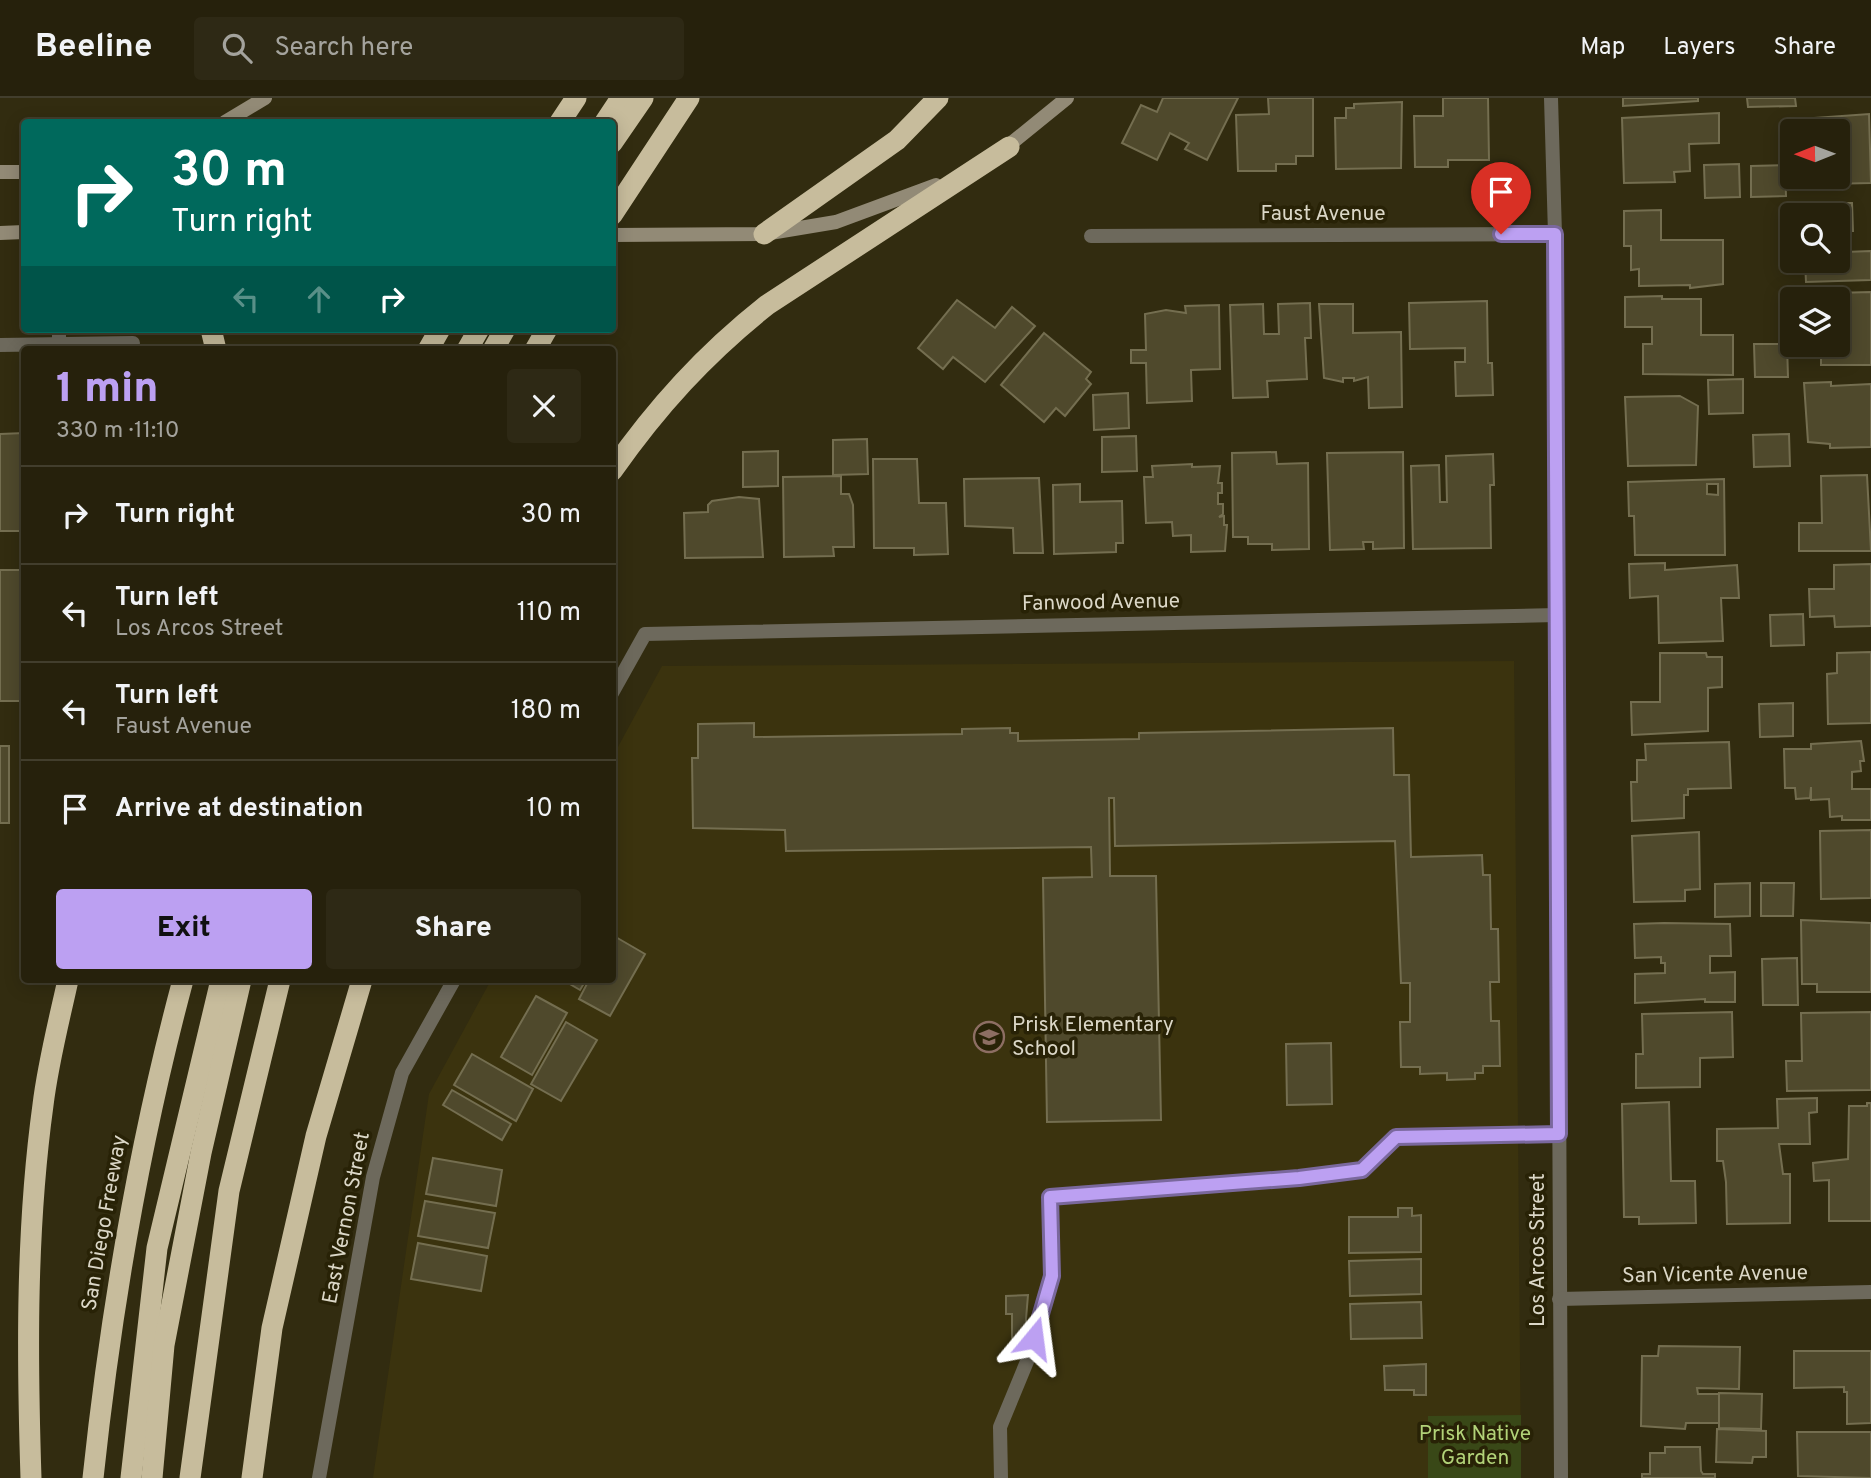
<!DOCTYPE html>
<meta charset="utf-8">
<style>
body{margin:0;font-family:Overpass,sans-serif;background:#2e2915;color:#f1f3f6;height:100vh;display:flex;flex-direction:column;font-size:26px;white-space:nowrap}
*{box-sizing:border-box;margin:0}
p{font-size:23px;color:#a4a39d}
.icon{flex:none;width:38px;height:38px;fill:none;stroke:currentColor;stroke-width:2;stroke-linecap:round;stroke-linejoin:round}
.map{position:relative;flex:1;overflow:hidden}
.panel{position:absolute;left:21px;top:248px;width:595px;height:637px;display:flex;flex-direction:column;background:#26210c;border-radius:7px;box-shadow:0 4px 18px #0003,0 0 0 2px #423e2d}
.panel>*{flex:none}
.banner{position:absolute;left:21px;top:21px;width:595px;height:214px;border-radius:7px;box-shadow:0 4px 18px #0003,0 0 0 2px #423e2d;background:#00695c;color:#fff;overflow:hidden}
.needle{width:46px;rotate:269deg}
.fabs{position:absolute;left:1780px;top:21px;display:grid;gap:14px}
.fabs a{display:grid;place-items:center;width:70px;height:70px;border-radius:7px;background:#26210c;box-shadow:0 4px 18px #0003,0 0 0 2px #423e2d;font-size:35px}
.pin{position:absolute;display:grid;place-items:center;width:60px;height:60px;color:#fff;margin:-72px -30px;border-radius:50% 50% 50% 0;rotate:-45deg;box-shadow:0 0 7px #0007}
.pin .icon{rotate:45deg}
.me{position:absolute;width:77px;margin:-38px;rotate:16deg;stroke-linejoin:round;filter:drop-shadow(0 0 5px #0008)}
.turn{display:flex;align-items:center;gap:24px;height:147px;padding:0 35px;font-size:32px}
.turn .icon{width:91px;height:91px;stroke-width:2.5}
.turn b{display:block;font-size:49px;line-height:60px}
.lanes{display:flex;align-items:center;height:66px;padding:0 35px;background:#0003;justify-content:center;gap:35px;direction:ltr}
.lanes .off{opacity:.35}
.round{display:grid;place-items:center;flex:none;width:74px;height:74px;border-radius:7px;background:#2e2915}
.head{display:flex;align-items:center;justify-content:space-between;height:119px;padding:0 35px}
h1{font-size:42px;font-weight:800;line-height:52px;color:#bca0f2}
.button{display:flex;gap:14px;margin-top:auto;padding:14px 35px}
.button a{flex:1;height:80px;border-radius:7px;background:#bca0f2;color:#111;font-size:28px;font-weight:800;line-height:80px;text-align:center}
.button a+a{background:#2e2915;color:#f1f3f6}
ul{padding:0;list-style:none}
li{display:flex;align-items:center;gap:21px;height:98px;padding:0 35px;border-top:2px solid #423e2d}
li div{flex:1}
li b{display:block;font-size:26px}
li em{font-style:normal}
header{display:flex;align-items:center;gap:42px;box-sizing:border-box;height:98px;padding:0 35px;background:#26210c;border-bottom:2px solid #423e2d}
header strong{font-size:33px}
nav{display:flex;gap:38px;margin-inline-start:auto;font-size:24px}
.search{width:490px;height:63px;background:#2e2915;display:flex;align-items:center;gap:18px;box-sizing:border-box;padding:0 24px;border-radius:7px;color:#a4a39d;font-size:26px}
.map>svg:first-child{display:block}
.built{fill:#3b330e}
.green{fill:#394817}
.building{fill:#4f492c;stroke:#746e50;stroke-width:2;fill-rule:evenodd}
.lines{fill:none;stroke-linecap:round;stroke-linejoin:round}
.lane{stroke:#6d695c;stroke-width:14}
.street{stroke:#6d695c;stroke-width:14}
.secondary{stroke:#928a76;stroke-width:14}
.highway{stroke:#c7bc9c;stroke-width:21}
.route-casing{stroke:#7a689d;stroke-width:18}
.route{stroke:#bca0f2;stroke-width:12}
.labels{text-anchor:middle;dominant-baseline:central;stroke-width:7;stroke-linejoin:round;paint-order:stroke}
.street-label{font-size:21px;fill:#dbd7c7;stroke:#282206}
.poi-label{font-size:21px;fill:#dbd7c7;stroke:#282206;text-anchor:start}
.park-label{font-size:21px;fill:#b2d278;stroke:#282206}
</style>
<header>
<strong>Beeline</strong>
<div class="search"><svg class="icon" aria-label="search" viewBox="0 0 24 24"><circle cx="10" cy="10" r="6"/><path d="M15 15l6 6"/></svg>Search here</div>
<nav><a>Map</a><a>Layers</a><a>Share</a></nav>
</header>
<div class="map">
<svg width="1871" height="1380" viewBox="0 0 1871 1380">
<rect width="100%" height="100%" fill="#322c10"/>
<!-- built -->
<path class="built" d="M1514,563L1521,1380H373L429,996L491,882H612L613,658L662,568Z"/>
<!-- green -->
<path class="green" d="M1521,1317V1380H1428V1318Z"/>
<!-- building -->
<g class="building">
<path d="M1163,0H1238L1207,62L1185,51L1189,45L1170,35L1157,62L1122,45L1141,7L1157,14Z"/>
<path d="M1268,0H1313V58H1296V66H1276V73H1238L1236,17L1269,16Z"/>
<path d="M1443,0H1488L1489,62H1448V69H1415L1414,18H1443Z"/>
<path d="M1623,0H1698V3L1623,8Z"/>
<path d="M1747,0H1795L1796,8L1748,9Z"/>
<path d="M1402,4L1401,70L1336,71L1335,20H1346V10H1354V6Z"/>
<path d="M1719,15V45L1689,46L1690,73L1674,74L1675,84L1624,85L1622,20Z"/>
<path d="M1869,16L1871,85L1828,86V79H1838V33H1797L1801,32V21Z"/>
<path d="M1739,66L1740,99L1705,100L1704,67Z"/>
<path d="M1785,67L1786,98L1751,99V68Z"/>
<path d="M1834,105H1852L1853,133H1845V154L1871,153V182L1806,184L1805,163H1838V117H1804V108Z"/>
<path d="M1661,112V142H1723V186L1690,190V187L1639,188V171L1631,172V148H1624V113Z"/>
<rect x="1783" y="127" width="9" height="32"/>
<path d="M1871,194V267H1821V255H1798V247H1838V201H1792V225H1786V201H1798V196Z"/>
<path d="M1662,198V201H1701V237H1733V277L1643,276V246H1652V229H1625V199Z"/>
<path d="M957,202L995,230L1012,209L1035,228L985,284L953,259L943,271L918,250Z"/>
<path d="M1487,203L1488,265H1492L1493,297L1456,298L1455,264H1465V250L1410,251L1409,205Z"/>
<path d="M1310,205L1311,240H1305L1307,281L1267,283L1268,299L1233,300L1230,207L1263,206L1264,236H1279L1278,206Z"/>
<path d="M1319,206H1353V235L1401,234L1402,309L1369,310L1368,279L1354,283V280H1343V284L1324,280Z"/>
<path d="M1219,207L1220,271L1191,272L1192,303L1147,305L1146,265H1131V252H1146L1145,216L1166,212L1186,215L1185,208Z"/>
<path d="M1044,235L1091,274L1086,281L1091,286L1065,318L1056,310L1044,324L1001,287Z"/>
<path d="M1754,246H1787L1788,279H1755Z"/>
<path d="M1743,281V315L1709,316L1708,282Z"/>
<path d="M1831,284V288L1871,286V349L1830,350V346L1808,344L1804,285Z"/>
<path d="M1128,295L1129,330L1094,332L1093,297Z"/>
<path d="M1680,298L1698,308L1696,367L1628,368L1625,299Z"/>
<path d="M24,335V433H0V336Z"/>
<path d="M1789,336L1790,368L1754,369L1753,337Z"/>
<path d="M1136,338L1137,373L1102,374V339Z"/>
<path d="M867,341L868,376L833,377V342Z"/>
<path d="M778,353V388L743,389V354Z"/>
<path d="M1276,354L1277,366L1308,365L1309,451L1272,452V446H1248V439H1233L1232,355Z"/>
<path d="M1403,354L1404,450L1373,451V444H1363L1364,451L1330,452L1327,355Z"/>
<path d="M1493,356L1494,387H1490L1491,450L1413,451L1411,368L1439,367L1440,404H1447L1446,358Z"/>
<path d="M873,361H917L919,405H946L948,456L914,457V450H874Z"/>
<path d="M1192,366V369L1220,368L1218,385H1222V395H1218V406H1223V416L1219,419L1224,418V427H1227L1225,453L1191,454V437L1173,438L1172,424L1146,425L1144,379H1153L1152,368Z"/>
<path d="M1867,377L1871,453H1799V425H1822L1821,378Z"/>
<path d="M841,378V396H849L853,407L854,449H833L834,458L784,459L783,379Z"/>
<path d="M1039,380L1043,455H1014L1013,430L965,428L964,381Z"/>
<path d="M1724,381L1725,457H1635L1634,418H1629L1628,384ZM1707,386H1718V397L1707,396Z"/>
<path d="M1080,386V404L1122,403L1123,445H1116V454L1054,456L1053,387Z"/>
<path d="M739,399L759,401L763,459L685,460L684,415L708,414V407L712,403Z"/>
<path d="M1665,465V472L1737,467L1739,500H1721L1723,543L1659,545L1658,498L1630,500L1629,466Z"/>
<path d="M1871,466V528L1835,529L1834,518L1810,519L1809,491H1834V467Z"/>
<path d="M0,472H24V680L20,603H0Z"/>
<path d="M1803,516L1804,547L1771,548L1770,517Z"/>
<path d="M1871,554V625L1828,626L1827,576L1837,575V555Z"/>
<path d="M1660,555H1706L1707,559H1722V589L1708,590V633L1632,637L1631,604H1660Z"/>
<path d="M1793,605V638L1760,639L1759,606Z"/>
<path d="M754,625V639L962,636V631L1010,630V635H1018V643L1139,641V635L1393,630L1394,677H1409L1411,759L1482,757L1483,777H1490L1491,831H1498L1499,884H1490L1491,923H1499L1500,968H1483V975H1475V981L1447,982V975L1420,976V969H1401L1400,924H1410V885H1401L1395,743L1115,748L1114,700H1109L1110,778H1156L1161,1022L1047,1024L1043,780L1092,779L1091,749L786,753L785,732L693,730L692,660H698V626Z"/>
<path d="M1861,643L1864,663H1860L1861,673L1852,674V691H1871V722H1842V718L1830,719L1829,701L1811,702V689L1810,700L1796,701L1795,690H1785L1784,651H1811V646Z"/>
<path d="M1729,644L1731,690L1688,691V697H1684V720L1632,723L1631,684H1637V662H1646L1645,646Z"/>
<rect x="0" y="648" width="9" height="77"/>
<path d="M1871,732V800L1821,801L1820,733Z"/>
<path d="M1699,734L1700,791L1685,792V803L1634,804L1632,738Z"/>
<path d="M1750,785V818L1715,819V786Z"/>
<path d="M1761,785H1794L1793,818H1761Z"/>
<path d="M1801,822L1871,825V894H1817V886H1802Z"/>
<path d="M1664,825L1730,826L1731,858H1710V875L1735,874V904H1705V901L1635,905V876L1665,875V865H1661V859L1635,860L1634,826Z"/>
<path d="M614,838L645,856L610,918L579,901L589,882H612Z"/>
<path d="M1797,860L1798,907H1763L1762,861Z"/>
<path d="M563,882H586L580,892Z"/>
<path d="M536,898L567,915L532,977L501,959Z"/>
<path d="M1732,914L1733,959L1700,960V989L1636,990V956H1643L1642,916Z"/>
<path d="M1871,914V992L1787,993L1786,963H1802L1801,915Z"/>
<path d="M566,924L597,942L561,1003L531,986Z"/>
<path d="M1331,945L1332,1006L1287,1007L1286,946Z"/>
<path d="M472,956L533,991L516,1023L454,987Z"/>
<path d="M452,992L511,1026L502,1042L443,1007Z"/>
<path d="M1817,1000V1014L1809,1015L1810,1046H1779L1783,1076H1790V1125L1727,1126L1726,1084L1723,1063H1717V1031L1778,1030L1777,1001Z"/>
<path d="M1669,1004L1671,1083H1695L1696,1125L1639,1126V1119H1624L1622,1006Z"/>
<path d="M1867,1005H1871V1123H1829V1082L1814,1083L1813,1065L1848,1061L1849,1008H1867Z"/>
<path d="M433,1060L502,1072L496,1108L426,1096Z"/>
<path d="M425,1103L495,1115L488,1150L418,1138Z"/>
<path d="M1398,1110H1412V1118L1421,1117V1154L1349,1155V1119H1398Z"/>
<path d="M418,1145L487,1158L481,1193L411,1181Z"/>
<path d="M1421,1161V1196L1350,1198L1349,1163Z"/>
<path d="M1028,1197L1024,1245H1012V1216H1006V1198Z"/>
<path d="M1421,1204L1422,1240L1351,1241L1350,1206Z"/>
<path d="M1659,1248L1740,1249L1739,1291L1697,1290L1698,1296H1719V1325H1686L1685,1331L1641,1328L1642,1258H1658Z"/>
<path d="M1794,1253H1871V1325L1847,1326V1294H1844V1289L1794,1290Z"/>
<path d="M1426,1266V1297H1414V1292H1385L1384,1268Z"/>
<path d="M1719,1295L1762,1296L1761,1331L1719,1330Z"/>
<path d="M1717,1331L1766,1333V1359H1753L1752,1365L1716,1364Z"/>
<path d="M1797,1334H1871V1380L1798,1378Z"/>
<path d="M1665,1349H1700L1701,1373L1703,1376H1715V1380H1642V1376H1650V1355H1665Z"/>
</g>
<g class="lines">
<!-- lane -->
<g class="lane">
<path d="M59,231V246"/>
<path d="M0,247L133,245"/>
<path d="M1001,1380L1000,1329L1028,1261L1052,1178L1050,1099L1299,1080L1362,1072L1396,1039L1559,1036"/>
</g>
<!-- street -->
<g class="street">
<path d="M1551,0L1555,136L1561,1380"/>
<path d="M1091,138L1555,136"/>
<path d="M612,595L645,536L1557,517"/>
<path d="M1559,1201L1871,1194"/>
<path d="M319,1380L373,1079L402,975L454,882"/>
</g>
<!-- secondary -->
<g class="secondary">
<path d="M225,24L265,0"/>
<path d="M1003,52L1067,0"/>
<path d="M0,74H24"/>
<path d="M0,135L24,134"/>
<path d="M612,137L764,136L836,124L936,87"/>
</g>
<!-- highway -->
<g class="highway">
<path d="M560,24L576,0"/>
<path d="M605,24L621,0"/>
<path d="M612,45L643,0"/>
<path d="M612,117L689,0"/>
<path d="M764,136L897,42L938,0"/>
<path d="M211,231L216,252"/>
<path d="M428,252L440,231"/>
<path d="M467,252L479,231"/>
<path d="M493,252L505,231"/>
<path d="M535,252L547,231"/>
<path d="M612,373C657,309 705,256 767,207L1009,49"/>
<path d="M31,1380C27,1256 26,1131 43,1007C48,965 59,923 68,882"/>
<path d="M93,1380C111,1211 139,1046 183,882"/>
<path d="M131,1380L157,1150L221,882"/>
<path d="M152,1380L164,1247L201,1055L241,882"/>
<path d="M190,1380L229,1093L280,882"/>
<path d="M252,1380L272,1230L316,1038L362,882"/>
</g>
</g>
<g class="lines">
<!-- route casing -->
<g class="route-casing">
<path id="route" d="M1034,1240L1052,1178L1050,1099L1299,1080L1362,1072L1396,1039L1559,1036L1555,136H1501"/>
</g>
<!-- route -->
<use href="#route" class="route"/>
</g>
<!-- icons -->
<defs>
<g id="school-ring" transform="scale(1.575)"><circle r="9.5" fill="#282206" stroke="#8d6e63" stroke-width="1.5"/><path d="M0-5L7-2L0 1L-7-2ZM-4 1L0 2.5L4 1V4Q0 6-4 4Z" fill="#8d6e63"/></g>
</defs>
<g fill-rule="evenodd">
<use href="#school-ring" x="989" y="939"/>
</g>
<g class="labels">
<!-- street labels -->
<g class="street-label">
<text x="1323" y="116">Faust Avenue</text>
<text transform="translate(1101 505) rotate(-1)">Fanwood Avenue</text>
<text transform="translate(347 1120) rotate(-79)">East Vernon Street</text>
<text transform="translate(105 1125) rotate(-80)">San Diego Freeway</text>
<text transform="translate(1538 1152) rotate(-90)">Los Arcos Street</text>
<text transform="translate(1715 1177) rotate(-1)">San Vicente Avenue</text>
</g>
<!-- poi labels -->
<g class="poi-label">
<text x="1012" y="927">Prisk Elementary<tspan x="1012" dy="24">School</tspan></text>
</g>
<!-- park labels -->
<g class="park-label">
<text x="1475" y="1336">Prisk Native<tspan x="1475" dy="24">Garden</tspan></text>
</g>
</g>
</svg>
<div class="fabs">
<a><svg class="needle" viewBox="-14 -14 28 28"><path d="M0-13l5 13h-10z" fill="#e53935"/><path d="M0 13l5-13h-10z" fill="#a4a39d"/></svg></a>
<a><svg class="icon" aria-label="search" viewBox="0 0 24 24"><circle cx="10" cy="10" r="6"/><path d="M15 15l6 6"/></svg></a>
<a><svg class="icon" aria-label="layers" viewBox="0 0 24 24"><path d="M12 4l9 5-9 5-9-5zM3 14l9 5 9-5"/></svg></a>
</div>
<div class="pin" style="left:1501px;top:136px;background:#d93025"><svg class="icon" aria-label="arrive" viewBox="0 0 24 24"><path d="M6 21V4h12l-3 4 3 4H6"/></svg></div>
<svg class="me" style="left:1034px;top:1240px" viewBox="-20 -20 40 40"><path d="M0-17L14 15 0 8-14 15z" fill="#bca0f2" stroke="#fff" stroke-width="4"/></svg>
<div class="banner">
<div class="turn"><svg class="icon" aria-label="right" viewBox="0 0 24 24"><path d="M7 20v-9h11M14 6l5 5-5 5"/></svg><div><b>30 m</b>Turn right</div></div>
<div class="lanes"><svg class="icon off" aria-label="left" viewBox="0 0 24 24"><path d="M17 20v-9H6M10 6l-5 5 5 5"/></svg><svg class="icon off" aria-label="ahead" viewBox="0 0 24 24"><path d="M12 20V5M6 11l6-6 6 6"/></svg><svg class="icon" aria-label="right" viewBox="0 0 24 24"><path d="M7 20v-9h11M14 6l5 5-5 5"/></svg></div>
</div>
<section class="panel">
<div class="head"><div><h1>1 min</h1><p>330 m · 11:10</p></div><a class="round"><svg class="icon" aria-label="close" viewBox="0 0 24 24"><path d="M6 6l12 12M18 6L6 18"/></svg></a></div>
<ul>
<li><svg class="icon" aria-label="right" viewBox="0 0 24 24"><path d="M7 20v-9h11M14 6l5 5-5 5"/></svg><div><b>Turn right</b></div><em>30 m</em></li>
<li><svg class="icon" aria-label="left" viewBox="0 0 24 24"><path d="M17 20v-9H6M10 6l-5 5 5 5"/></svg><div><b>Turn left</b><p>Los Arcos Street</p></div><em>110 m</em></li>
<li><svg class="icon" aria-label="left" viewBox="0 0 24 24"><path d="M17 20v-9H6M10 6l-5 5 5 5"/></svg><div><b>Turn left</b><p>Faust Avenue</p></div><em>180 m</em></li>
<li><svg class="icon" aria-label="arrive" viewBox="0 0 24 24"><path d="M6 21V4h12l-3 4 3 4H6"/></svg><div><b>Arrive at destination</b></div><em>10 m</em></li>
</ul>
<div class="button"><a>Exit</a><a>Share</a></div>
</section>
</div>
